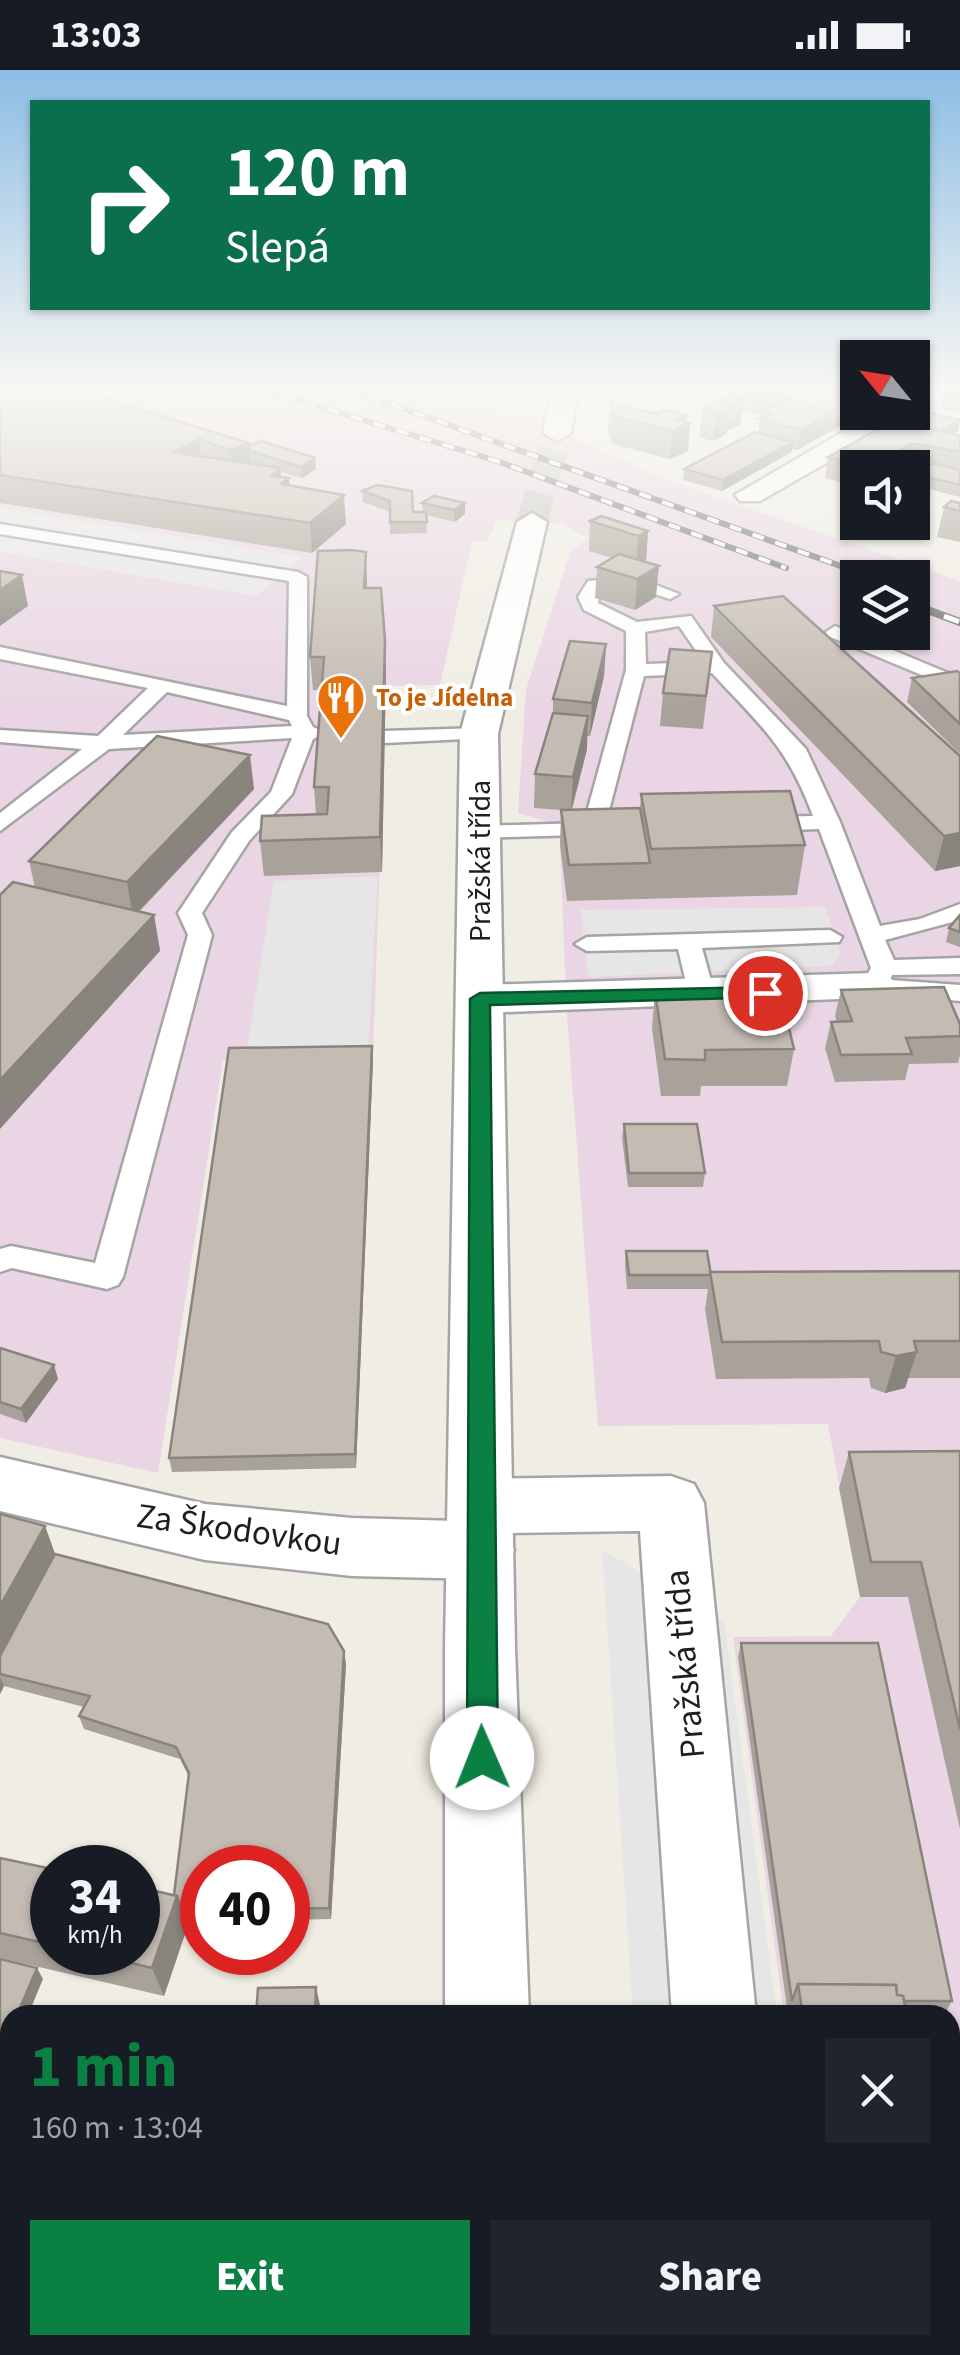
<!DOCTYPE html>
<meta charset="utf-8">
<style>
body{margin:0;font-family:"Source Sans 3",sans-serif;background:#20242c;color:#f1f3f6;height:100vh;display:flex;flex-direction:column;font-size:38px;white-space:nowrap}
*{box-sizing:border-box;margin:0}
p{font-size:32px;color:#9ea1a6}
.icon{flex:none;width:55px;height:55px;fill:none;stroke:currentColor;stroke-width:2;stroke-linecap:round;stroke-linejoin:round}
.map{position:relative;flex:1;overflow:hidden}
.drawer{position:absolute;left:0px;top:1935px;width:960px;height:350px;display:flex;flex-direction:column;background:#171b24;border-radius:30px 30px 0 0;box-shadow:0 2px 8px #0004}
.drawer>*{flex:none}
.top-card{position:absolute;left:30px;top:30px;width:900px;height:210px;border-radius:0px;box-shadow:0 2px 8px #0004;background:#0b6e4f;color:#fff;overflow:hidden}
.needle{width:65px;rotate:300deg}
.controls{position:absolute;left:840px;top:270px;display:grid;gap:20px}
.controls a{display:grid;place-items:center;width:90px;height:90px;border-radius:0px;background:#171b24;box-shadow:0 2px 8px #0004;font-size:50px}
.speed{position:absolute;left:30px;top:1775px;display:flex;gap:20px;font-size:50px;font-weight:700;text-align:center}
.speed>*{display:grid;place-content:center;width:130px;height:130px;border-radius:50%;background:#171b24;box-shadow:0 2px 8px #0004;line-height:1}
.speed small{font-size:25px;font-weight:400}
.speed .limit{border:15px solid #d22;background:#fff;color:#111}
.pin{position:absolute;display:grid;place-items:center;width:85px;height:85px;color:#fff;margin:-42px;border:5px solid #fff;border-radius:50%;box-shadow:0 2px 10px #0007}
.me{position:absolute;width:110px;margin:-55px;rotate:359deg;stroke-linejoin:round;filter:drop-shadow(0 0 8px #0008)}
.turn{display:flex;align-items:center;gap:35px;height:210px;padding:0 30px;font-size:45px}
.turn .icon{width:130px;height:130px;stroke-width:2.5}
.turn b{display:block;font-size:70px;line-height:85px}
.round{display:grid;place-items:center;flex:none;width:105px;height:105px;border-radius:0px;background:#20242c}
.head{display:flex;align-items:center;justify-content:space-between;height:170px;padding:0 30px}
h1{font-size:60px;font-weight:800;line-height:75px;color:#0b8043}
.action{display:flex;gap:20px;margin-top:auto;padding:20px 30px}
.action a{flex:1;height:115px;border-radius:0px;background:#0b8043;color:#fff;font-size:40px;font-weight:800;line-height:115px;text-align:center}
.action a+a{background:#20242c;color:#f1f3f6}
.status{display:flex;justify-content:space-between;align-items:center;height:70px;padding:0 50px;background:#171b24;direction:ltr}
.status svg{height:28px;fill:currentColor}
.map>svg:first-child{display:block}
.industrial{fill:#e9d5e3;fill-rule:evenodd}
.parking{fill:#e6e6e6}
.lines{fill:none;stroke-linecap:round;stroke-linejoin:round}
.tertiary-tunnel{stroke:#c6c4bc;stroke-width:30;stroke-dasharray:30 15;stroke-linecap:butt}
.service-casing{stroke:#a5a5a5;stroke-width:5}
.minor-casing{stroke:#a5a5a5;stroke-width:5}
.tertiary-casing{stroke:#a5a5a5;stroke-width:5}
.service{fill:#fff;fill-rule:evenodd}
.minor{fill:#fff;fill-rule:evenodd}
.tertiary{fill:#fff;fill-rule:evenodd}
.rail-far1-casing{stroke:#6c6c6c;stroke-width:6}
.rail-casing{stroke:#6c6c6c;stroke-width:8}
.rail-far1{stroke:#fff;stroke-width:4;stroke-dasharray:12;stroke-linecap:butt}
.rail{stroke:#fff;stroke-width:5;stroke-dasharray:16;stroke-linecap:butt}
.wall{fill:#a9a29a}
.shaded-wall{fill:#89847d}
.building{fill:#c4bcb3;stroke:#89847d;stroke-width:2.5}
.route{fill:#0b8043;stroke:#07532c;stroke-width:2.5}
.labels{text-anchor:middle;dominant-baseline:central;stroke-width:8;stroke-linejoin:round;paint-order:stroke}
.far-food-label{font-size:25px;font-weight:bold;fill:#c56008;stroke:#fff;text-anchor:start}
.street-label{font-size:30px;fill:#1e1e1e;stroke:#fff}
.near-street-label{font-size:35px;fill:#1e1e1e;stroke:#fff}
</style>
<div class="status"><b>13:03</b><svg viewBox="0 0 49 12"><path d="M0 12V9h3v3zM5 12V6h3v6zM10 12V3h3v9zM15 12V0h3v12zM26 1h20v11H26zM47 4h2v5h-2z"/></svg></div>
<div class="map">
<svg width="960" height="2285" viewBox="0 0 960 2285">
<rect width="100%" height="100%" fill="#f0ede4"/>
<!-- industrial -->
<path class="industrial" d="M0,318H458L465,322L464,330L529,349L673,412L960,511V2285H831L830,2275H950V1945H784L733,1567L831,1566L860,1527L828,1354L598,1356L567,945L559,755L518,743L526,620L570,482L588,468L562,454L497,450L487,471H472L440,615L386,616L373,987L223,990L158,1403L0,1368ZM858,508H912V562H858Z"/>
<!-- parking -->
<g class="parking">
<path d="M0,438L303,487L256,526L0,482Z"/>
<path d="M378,806L368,983L246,984L274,811Z"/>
<path d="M825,837L841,884L831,896L588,907L581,840Z"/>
<path d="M602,1480L724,1550L777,1945H633Z"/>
</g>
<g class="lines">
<!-- tertiary-tunnel -->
<path class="tertiary-tunnel" d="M532,452L557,363"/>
<!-- service casing -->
<g class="service-casing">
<g id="service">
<path d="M0,454L298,502L307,507V646L313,657L326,663L313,669L292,724L249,771L202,843L212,865L123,1207L118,1215L107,1219L12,1198L0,1202V1179L11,1176L95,1193L188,865L178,843L232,762L271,722L292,668L109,679L0,761V743L82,679L0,672V660L98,666L148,618L0,589V577L287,636L289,511L0,464ZM167,622L289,650L292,656L123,665Z"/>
<path d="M635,507L679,524L670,529L634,517L600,520L598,533L637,552L691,546L724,593L806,679L840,752L880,856L920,849L960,834V850L885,870L894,890L960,888V904L892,905L890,910L960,915V931L864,922L860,917L871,898L819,759L762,761L751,754L762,747L813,746C787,676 761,656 712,603L644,606L606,752L619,754V764L470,768L467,763L478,756L584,753L626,600V561L584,540L578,527L588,511ZM679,556L704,592L646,594L645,562Z"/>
<path d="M835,556L960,608V621L828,566L826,562Z"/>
<path d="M479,658L486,660V668L385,673L375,667L385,661Z"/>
<path d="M830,860L842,867L839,872L702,878L715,925L702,933L689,925L678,879L587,881L575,874L587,867Z"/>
</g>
</g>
<!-- minor casing -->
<g class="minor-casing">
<g id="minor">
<path d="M924,318H956L760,431H740L735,425L877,342H912V324Z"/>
<path d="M873,903L890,907L897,917L890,927L480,943L463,939L456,929L463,919L480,915Z"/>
<path d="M0,1387L205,1434L352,1448L456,1451L448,1436L458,1417L481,1409L671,1406L694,1414L704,1433L756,1945H672L640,1461L506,1463L514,1480L505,1500L481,1509L352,1506L205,1490L0,1441Z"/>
<path d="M694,2275H790L791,2285H695Z"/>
</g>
</g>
<!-- tertiary casing -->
<g class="tertiary-casing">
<g id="tertiary">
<path d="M552,318H578L571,363L557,371L543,363Z"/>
<path d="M532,443L547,452L498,664L515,1578L529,1945H445V1578L460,664L517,452Z"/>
<rect x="445" y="2275" width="96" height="10"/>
</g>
</g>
<!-- service -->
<use href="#service" class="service"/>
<!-- minor -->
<use href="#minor" class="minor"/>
<!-- tertiary -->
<use href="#tertiary" class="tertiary"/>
<!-- rail-far1 casing -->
<g class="rail-far1-casing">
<g id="rail-far1">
<path d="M259,318L500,392L786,498"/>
<path d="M346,318L874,508"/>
<path d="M912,534L920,537"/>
</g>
</g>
<!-- rail casing -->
<g class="rail-casing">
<path id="rail" d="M914,535L960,552"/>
</g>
<!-- rail-far1 -->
<use href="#rail-far1" class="rail-far1"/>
<!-- rail -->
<use href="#rail" class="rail"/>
</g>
<!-- wall -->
<g class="wall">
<path d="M0,318L249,376L315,388L316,399L302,408L281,402V407L289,408L290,416L346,454L312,483L0,433Z"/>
<path d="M463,318H518L517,323L463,321Z"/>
<path d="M708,318H825L858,342H865L797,380L792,379V382L722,421L683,410L684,399L758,362L761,343L758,345L741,341L740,355L727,361L726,364L713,371L699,367L702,339L718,334V331L740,328Z"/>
<path d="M960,318V344L942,339L946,320Z"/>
<path d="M610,332L656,344L687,345L686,352L690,353L688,381L670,389L612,374L608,359Z"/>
<path d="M958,361L952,364L960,366V427L914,415L916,404L927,397L908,394L902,398H858V417L825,408L828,387Z"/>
<path d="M377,415L413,442H423L422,433L434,426L465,444L455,452L426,445L427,463L390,464V442L363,432L362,421Z"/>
<path d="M960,433V472L937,467L944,437Z"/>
<path d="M590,451L648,461L646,491L644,492L656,527L635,540L595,528L597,497L612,488L589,481Z"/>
<path d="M367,518L385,571L386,604L382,802L264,806L260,771L316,745L314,717L322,620H313L310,587Z"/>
<path d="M714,536L960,686V796L935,801L711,567Z"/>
<path d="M606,574L604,606L590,666H587V679L572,740L640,738L641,724L805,775L797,825L567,831L560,775L561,740L534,738L535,704L553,643V629Z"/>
<path d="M712,582L703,659L660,656L663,623Z"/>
<path d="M960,603V684L907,632L912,608Z"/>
<path d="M254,719L139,842L154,845L160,881L35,818L29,791Z"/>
<path d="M960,845V877L946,872L949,858Z"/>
<path d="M841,920L960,954V985L958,993L909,994L905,1010L835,1012L825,978L831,952H837L835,946Z"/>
<path d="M655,921L794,979L787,1016H701L700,1026H661L652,958Z"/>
<path d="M373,990L356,1398L172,1402L169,1388Z"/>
<path d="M624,1054L705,1103L703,1117H628L622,1068Z"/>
<path d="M626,1181L710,1202L960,1201V1308H908L905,1318L885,1323L871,1318L869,1308L716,1309L705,1239L708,1219H627L625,1195Z"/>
<path d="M0,1278L58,1309L26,1353L0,1344Z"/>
<path d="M960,1381V1759L908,1527H860L839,1418L849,1382Z"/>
<path d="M0,1444L45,1456L55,1484L346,1594L331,1849L288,1850V1798H202V1851L186,1852L188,1855L164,1926L0,1888V1788L52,1799V1882H138L174,1825L189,1707L180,1689L84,1659L79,1646L84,1637L4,1616L0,1624Z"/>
<path d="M741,1573L952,1931L946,1942H906L907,1945H788L738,1587Z"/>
<path d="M832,2275H950L960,2285H833Z"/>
</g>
<!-- shaded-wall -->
<g class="shaded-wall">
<path d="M761,318H770L767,340H761V343L758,345Z"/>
<path d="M773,318H797L772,325Z"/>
<path d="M743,328L740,355L727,361L730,334Z"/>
<path d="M729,336L726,364L713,371L715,343Z"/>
<path d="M858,337V342H865L797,380L800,360L832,342Z"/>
<path d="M687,345L686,355L690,353L688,381L670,389L672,361L678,350Z"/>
<path d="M960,350L958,361L931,377L930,368Z"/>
<path d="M199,369L202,398L174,382Z"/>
<path d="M793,372L792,382L722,421L723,410Z"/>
<path d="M249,373L252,401L234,408L230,380Z"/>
<path d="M911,373L908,394L902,397L892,398L891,386Z"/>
<path d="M315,388L316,399L302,408L301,397Z"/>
<path d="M280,398L282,414L289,408L291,437L271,406Z"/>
<path d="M344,425L346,454L312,483L310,453Z"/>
<path d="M465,433V444L455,452L454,440Z"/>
<path d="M648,461L646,491L636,496L638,466Z"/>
<path d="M366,482L367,513L366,549L364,518Z"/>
<path d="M659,496L656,527L635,540L637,509Z"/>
<path d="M22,505L28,536L0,556V520Z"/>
<path d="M385,571L386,604L382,802L380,767Z"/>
<path d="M606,574L604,606L590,666L592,633Z"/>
<path d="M588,646L587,679L571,741L573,707Z"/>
<path d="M250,685L254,719L133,847L127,812Z"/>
<path d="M960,763V796L935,801L944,766Z"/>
<path d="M154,845L160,881L0,1059V1010Z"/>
<path d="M372,976L373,990L356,1398L355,1384Z"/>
<path d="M917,1282L905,1318L885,1323L896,1286Z"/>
<path d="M54,1295L58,1309L26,1353L21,1339Z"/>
<path d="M45,1456L60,1498L0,1604V1536Z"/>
<path d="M344,1581L346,1594L331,1849L329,1838Z"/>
<path d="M0,1607L4,1616L0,1624Z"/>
<path d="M177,1826L188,1855L164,1926L152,1898Z"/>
<path d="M37,1898L43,1909L28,1945H17Z"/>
<path d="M316,1917L322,1944V1945H315Z"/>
<path d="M3,1968L10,1979L0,2007V1978Z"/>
<path d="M297,2275H306L305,2285H296Z"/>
</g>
<!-- building -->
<g class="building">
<path d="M0,318H71L249,373L230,380L199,369L174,382L280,398L271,406L289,408L281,414L344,425L310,453L0,405Z"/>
<path d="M786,318H825L858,326V337L831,352L832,342L796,333L799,332L772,325Z"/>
<path d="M949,318H960V323L946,320Z"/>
<path d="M725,327L743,328L730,334L718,331Z"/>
<path d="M610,332L656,344L664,340L687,345L678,350L690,353L672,361L614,346Z"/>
<path d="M792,332L832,342L800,360L759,349L772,343L761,340Z"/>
<path d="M716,333L729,336L715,343L702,339Z"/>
<path d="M923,341L960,350L941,361L904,352Z"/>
<path d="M894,350L960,366V382L911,373L891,386L903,391L893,396L878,394L871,398L828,387Z"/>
<path d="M755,362L793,372L723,410L684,399Z"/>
<path d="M261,371L315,388L301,397L250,381L249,376Z"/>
<path d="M933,393L960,400V415L916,404Z"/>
<path d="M377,415L412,421L413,442H426L427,452H390V431L362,421Z"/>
<path d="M434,426L465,433L454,440L422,433Z"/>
<path d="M951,431L960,433V441L944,437Z"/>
<path d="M601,446L648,461L638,466L590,451Z"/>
<path d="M352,480L366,482L364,518H381L385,571L380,767L260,771L262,746L327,744L329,717H314L324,587H310L318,481Z"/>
<path d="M619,484L659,496L637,509L597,497Z"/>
<path d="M0,501L22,505L0,520Z"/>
<path d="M783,526L960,686V763L944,766L714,536Z"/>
<path d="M570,571L606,574L592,633L553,629Z"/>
<path d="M670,579L712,582L706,626L663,623Z"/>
<path d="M957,601L960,603V654L912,608Z"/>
<path d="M553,643L588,646L573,707L535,704Z"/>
<path d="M157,666L250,685L127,812L29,791Z"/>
<path d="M790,721L805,775L651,779L641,724Z"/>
<path d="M640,738L650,793L569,795L561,740Z"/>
<path d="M13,812L154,845L0,1010V825Z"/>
<path d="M960,845V862L949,858Z"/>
<path d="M944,917L960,954V966L906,968L912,984L841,985L831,952L852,951L841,920Z"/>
<path d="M655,921H780L794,979L705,980V990L665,989Z"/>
<path d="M372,976L355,1384L169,1388L229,978Z"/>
<path d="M624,1054H697L705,1103H629Z"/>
<path d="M626,1181H707L711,1205H629Z"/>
<path d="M960,1201V1271H914L917,1282L896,1286L881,1282L879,1271L722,1272L710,1202Z"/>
<path d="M0,1278L54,1295L21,1339L0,1332Z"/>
<path d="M960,1381V1659L921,1492H871L849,1382Z"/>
<path d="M0,1444L45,1456L0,1536Z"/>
<path d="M55,1484L328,1554L344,1581L329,1838L288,1839V1798H202V1840H182L177,1826L174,1825L189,1703L176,1677L79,1646L90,1626L0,1604V1586Z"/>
<path d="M741,1573H878L952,1931H904L903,1926L897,1925L896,1915L798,1914L792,1931Z"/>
<path d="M0,1788L52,1799V1875L0,1863Z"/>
<path d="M138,1817L177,1826L152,1898L86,1882H138Z"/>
<path d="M0,1889L37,1898L17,1945H10V1963L7,1970L3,1968L0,1978Z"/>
<path d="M798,1914L896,1915L897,1925L903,1926L907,1945H803Z"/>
<path d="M316,1917L315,1945H256L258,1918Z"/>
<path d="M950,2046L960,2097V2285H850L849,2275H950Z"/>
<path d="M201,2275H297L296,2285H200Z"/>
</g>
<!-- sky -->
<linearGradient id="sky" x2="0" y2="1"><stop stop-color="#8cbde4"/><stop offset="0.5" stop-color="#f8f7f3"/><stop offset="1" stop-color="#f8f7f3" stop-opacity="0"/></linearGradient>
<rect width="960" height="638" fill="url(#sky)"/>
<!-- route -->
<path class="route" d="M765,917L775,923L772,927L490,935L498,1688L493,1699L482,1703L472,1699L467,1688L470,929L480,923Z"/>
<!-- icons -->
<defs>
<g id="restaurant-pin" transform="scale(2.5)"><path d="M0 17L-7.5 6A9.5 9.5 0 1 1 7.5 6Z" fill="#e8710a" stroke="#fff"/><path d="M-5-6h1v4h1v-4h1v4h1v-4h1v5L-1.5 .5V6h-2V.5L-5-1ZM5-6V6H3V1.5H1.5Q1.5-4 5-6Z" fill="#fff"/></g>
</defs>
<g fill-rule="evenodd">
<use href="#restaurant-pin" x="341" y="628"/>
</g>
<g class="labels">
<!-- far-food labels -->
<g class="far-food-label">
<text x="376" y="628">To je Jídelna</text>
</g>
<!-- street labels -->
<g class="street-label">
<text transform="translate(480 791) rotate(-90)">Pražská třída</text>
</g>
<!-- near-street labels -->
<g class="near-street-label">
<text transform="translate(239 1460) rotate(8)">Za Škodovkou</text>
<text transform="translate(685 1594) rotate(-95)">Pražská třída</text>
</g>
</g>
</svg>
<div class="controls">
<a><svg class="needle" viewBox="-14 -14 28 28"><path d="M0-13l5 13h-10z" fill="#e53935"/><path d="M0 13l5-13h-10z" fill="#9ea1a6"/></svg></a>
<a><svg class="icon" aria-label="sound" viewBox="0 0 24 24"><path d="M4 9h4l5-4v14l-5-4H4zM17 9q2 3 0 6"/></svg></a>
<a><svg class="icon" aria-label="layers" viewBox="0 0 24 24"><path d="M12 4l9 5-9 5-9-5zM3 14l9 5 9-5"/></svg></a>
</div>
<div class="speed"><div>34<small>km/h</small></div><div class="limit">40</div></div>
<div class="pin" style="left:765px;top:923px;background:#d93025"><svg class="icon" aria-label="arrive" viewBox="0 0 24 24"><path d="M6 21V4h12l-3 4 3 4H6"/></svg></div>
<svg class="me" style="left:482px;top:1688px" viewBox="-20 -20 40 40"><circle r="19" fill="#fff"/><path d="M0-13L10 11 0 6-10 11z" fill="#0b8043"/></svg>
<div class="top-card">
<div class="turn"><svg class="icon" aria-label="right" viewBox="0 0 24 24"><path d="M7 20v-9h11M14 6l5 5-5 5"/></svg><div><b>120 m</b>Slepá</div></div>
</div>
<section class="drawer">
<div class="head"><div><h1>1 min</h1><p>160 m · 13:04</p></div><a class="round"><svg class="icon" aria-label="close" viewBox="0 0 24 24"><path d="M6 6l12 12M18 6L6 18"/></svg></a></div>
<div class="action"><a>Exit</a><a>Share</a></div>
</section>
</div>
